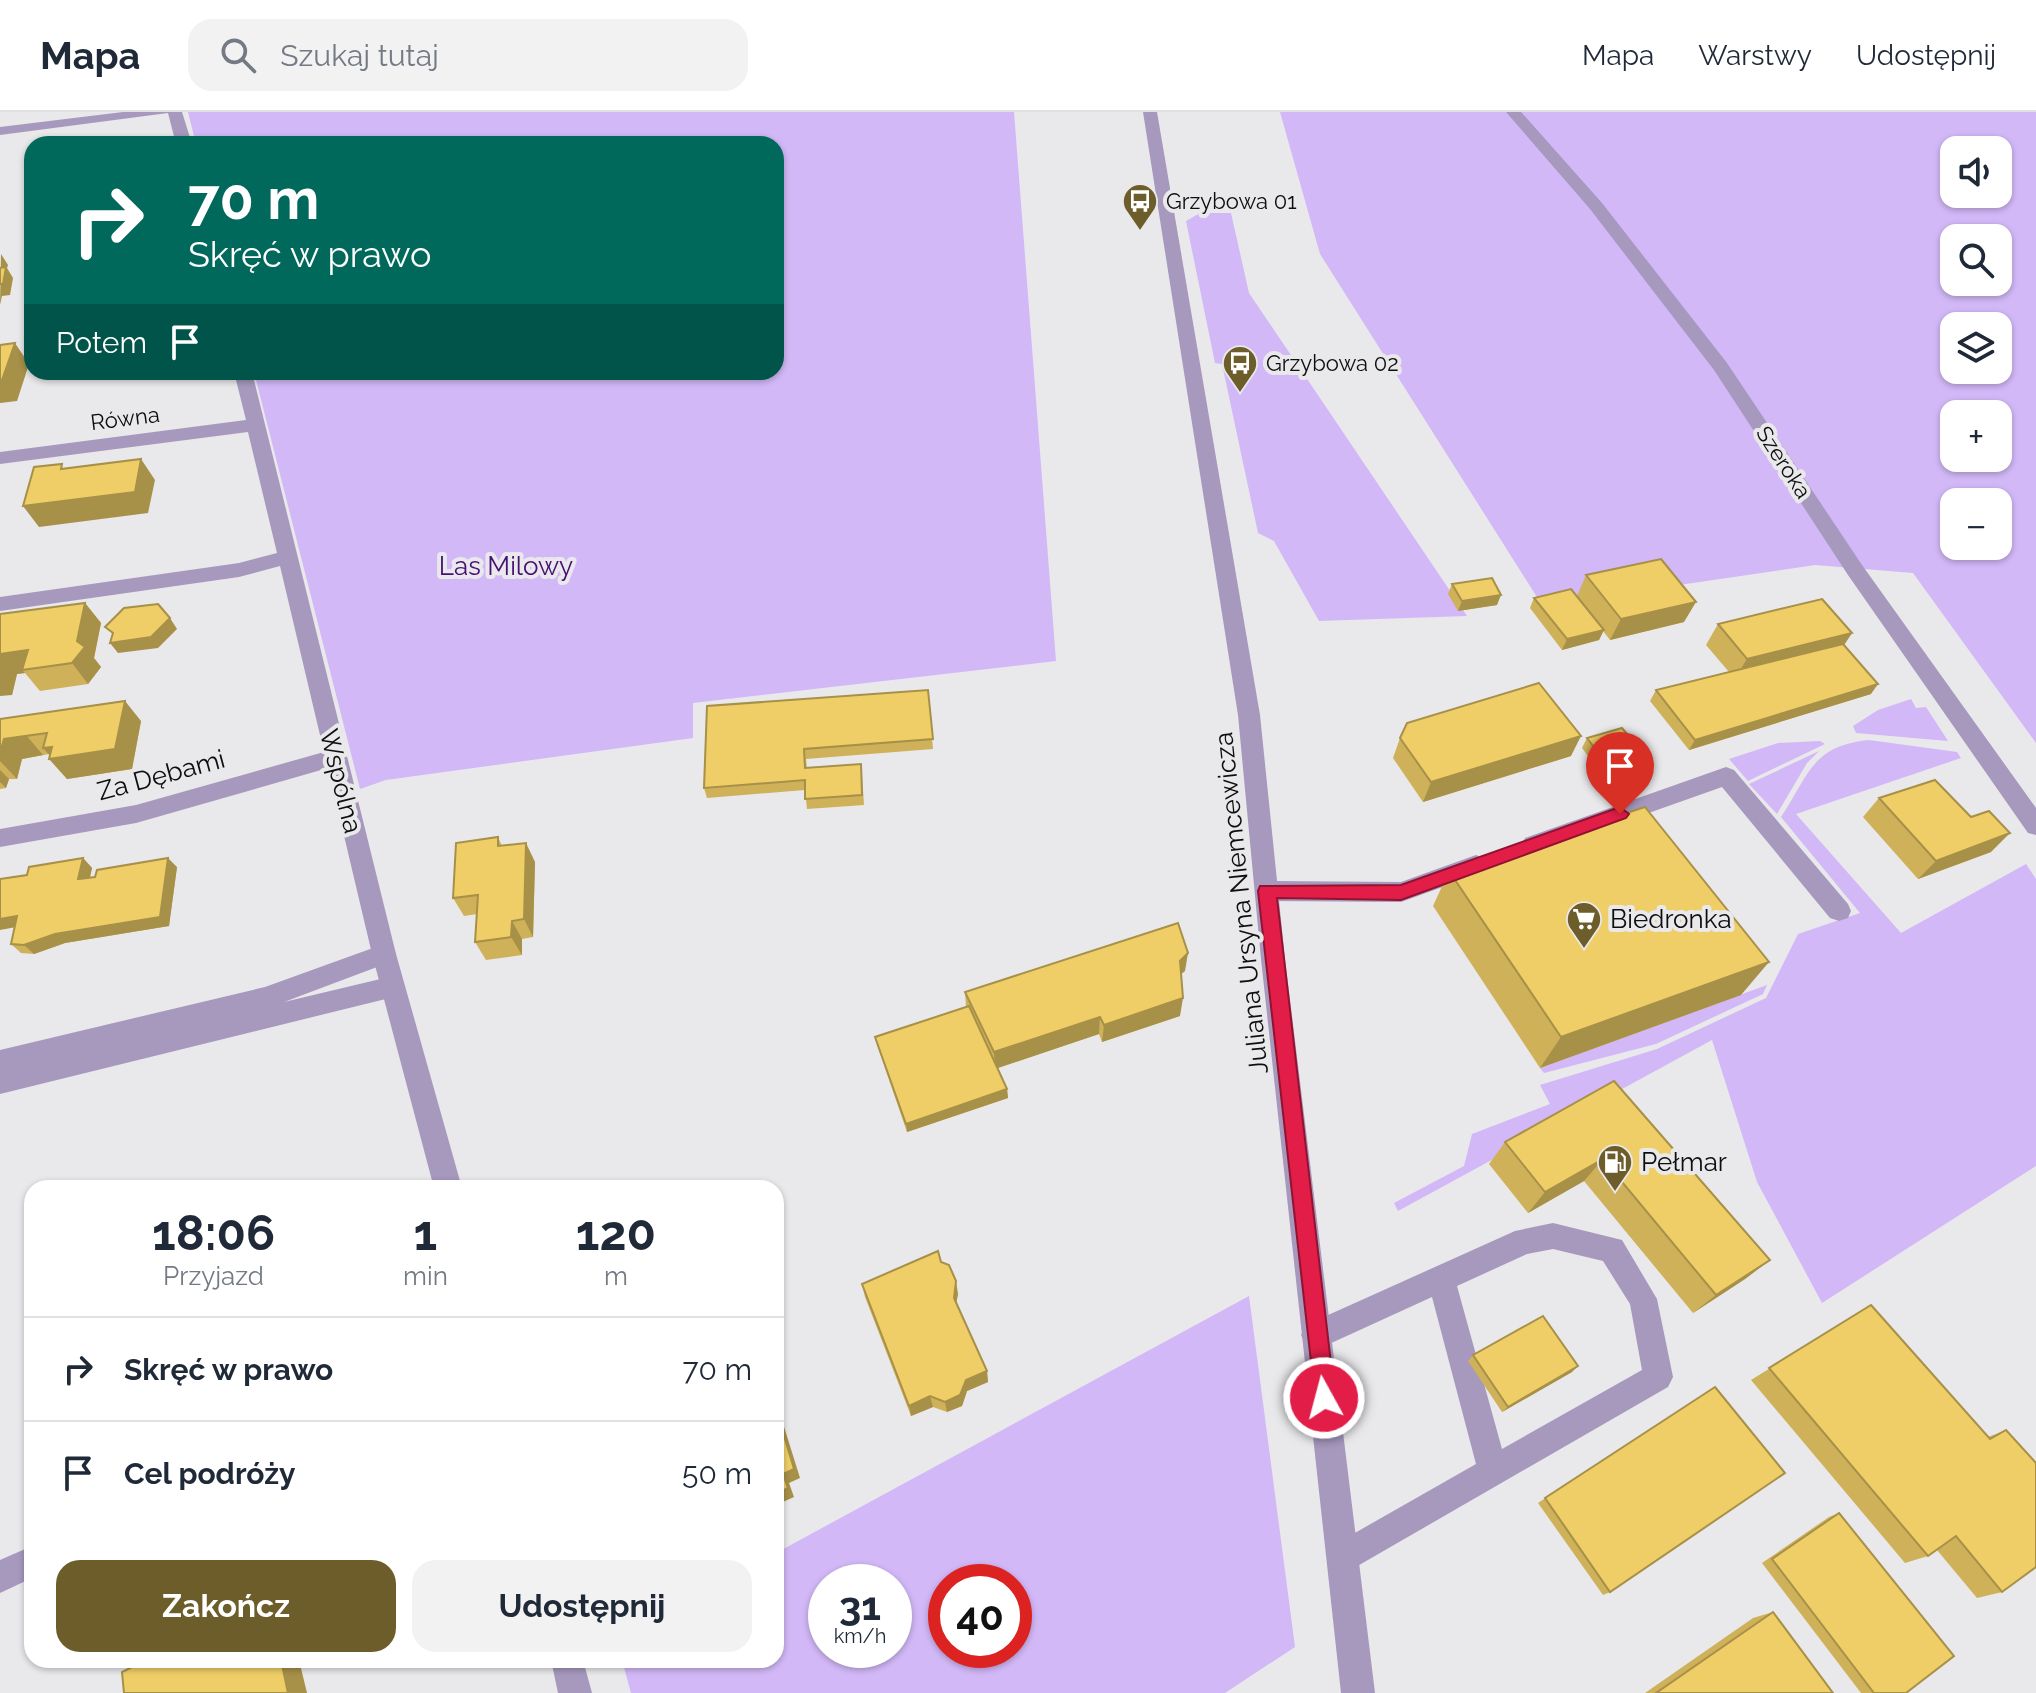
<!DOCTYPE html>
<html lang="pl">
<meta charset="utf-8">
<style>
body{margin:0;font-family:Raleway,sans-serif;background:#f2f2f3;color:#1f2937;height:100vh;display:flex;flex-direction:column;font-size:30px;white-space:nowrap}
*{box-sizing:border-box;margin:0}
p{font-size:26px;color:#747a83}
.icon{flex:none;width:44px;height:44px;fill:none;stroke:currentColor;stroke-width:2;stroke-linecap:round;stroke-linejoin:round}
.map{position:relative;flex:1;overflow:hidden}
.drawer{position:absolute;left:24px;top:1068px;width:760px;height:488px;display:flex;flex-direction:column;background:#fff;border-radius:24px;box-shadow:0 2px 6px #0004}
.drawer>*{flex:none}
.hud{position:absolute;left:24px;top:24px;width:760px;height:244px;border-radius:24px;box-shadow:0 2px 6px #0004;background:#00695c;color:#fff;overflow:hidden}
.tools{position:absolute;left:1940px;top:24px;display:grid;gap:16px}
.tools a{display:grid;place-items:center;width:72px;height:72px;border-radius:16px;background:#fff;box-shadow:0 2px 6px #0004;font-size:40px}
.speed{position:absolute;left:808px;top:1452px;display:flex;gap:16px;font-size:40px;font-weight:700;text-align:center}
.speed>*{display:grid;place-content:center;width:104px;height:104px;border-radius:50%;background:#fff;box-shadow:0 2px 6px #0004;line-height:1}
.speed small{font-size:20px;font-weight:400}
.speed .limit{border:12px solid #d22;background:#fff;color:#111}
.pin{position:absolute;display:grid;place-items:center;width:68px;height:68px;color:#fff;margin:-82px -34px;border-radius:50% 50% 50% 0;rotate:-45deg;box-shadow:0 0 8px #0007}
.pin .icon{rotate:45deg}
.me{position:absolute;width:88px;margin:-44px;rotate:353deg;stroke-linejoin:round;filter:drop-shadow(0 0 6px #0008)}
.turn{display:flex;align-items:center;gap:28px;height:168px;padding:0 32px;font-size:36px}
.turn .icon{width:104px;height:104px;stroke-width:2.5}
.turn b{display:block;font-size:56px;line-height:68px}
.then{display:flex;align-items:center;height:76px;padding:0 32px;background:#0003;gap:16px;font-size:30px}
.eta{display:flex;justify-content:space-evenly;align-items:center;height:136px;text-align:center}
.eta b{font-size:48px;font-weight:700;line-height:56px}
.primary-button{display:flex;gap:16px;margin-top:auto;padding:16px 32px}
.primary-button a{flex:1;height:92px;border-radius:24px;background:#6d5d2b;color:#fff;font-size:32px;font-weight:700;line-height:92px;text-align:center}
.primary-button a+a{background:#f2f2f3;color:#1f2937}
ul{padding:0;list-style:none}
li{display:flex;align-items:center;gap:24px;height:104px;padding:0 32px;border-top:2px solid #e0e1e3}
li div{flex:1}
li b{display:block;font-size:30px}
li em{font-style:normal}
header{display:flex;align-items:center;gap:48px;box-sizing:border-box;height:112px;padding:0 40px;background:#fff;border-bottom:2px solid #e0e1e3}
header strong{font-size:38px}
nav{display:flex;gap:44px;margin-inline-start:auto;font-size:28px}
.search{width:560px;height:72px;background:#f2f2f3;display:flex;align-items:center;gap:20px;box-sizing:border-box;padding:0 28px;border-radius:24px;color:#747a83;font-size:30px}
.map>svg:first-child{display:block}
.green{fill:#d2b8f7;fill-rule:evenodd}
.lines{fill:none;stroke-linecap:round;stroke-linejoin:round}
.service{fill:#a798be;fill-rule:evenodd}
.minor{fill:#a798be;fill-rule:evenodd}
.tertiary{fill:#a798be;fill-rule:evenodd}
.wall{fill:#ceb159}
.shaded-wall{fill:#a79048}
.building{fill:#efce67;stroke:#a79048;stroke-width:2}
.route{fill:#e11d48;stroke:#92132f;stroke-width:2}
.labels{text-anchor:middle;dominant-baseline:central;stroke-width:8;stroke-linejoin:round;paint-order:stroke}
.far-poi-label{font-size:22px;fill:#0f0e0f;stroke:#e9e8eb;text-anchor:start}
.far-street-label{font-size:22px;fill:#0f0e0f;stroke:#e9e8eb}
.park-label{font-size:26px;fill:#470e75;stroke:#e9e8eb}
.street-label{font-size:26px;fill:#0f0e0f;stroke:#e9e8eb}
.poi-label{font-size:26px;fill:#0f0e0f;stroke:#e9e8eb;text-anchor:start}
</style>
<header>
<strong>Mapa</strong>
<div class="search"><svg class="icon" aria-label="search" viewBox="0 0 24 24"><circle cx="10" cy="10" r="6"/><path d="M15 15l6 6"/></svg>Szukaj tutaj</div>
<nav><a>Mapa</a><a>Warstwy</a><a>Udostępnij</a></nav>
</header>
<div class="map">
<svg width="2036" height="1581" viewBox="0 0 2036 1581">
<rect width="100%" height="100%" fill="#e9e8eb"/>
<!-- green -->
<g class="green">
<path d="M188,0H1014L1056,549L693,591V626L386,668L360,677L254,260H776V32H196Z"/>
<path d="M1280,0H2036V631L1913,461L1815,453L1542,493L1320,142ZM1954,38H1998V82H1954ZM1954,126H1998V170H1954ZM1954,214H1998V258H1954ZM1954,302H1998V346H1954ZM1954,390H1998V434H1954Z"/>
<path d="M1200,101H1231L1249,181L1467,504L1319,509L1274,429L1258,421L1222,252L1215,251L1186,109Z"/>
<path d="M1911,587L1916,596L1926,595L1948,629L1856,621L1853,614L1878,598Z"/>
<path d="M1869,628L1957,640L1961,646L1796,702L1901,821L2026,752L2036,767V1054L1822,1191L1757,1070L1712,928L1398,1099L1394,1091L1464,1054L1472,1022L1550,992L1540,973L1657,937L1766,886L1798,822L1860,801L1781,705C1810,661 1812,634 1869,628Z"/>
<path d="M1820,629L1825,632L1748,669L1729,647L1778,631Z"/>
<path d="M1819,639L1807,651L1777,702L1749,672Z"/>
<path d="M1767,873L1763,882L1656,932L1544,961L1540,956Z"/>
<path d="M1249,1184L1295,1535L1225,1581H631L622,1548H776V1441ZM826,1470H894V1538H826ZM946,1470H1014V1538H946Z"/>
</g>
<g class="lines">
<!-- service -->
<g class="service">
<path d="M1726,655L1734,658L1848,792L1851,799L1848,806L1839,809L1830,806L1722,675L1533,742L1525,740L1521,733L1525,726Z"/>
<path d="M1476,743L1484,746L1488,753L1484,760L1401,790L1267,789L1259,786L1255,779L1259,772L1267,769L1401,770Z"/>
<path d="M384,832L393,835L396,842L393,849L284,890L393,864L402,867L405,875L402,883L0,982V938L265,875Z"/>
<path d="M1553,1111L1622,1128L1657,1187L1673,1265L1668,1275L1354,1456L1343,1461L1332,1456L1327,1445L1332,1434L1476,1352L1432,1185L1316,1238L1306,1233L1301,1223L1306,1213L1515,1119ZM1553,1137L1603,1149L1630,1192L1642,1258L1502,1337L1457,1174L1527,1142Z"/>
</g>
<!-- minor -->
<g class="minor">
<path d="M123,0H182L192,32H176L168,1L0,23V15Z"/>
<path d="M1506,0H1521L1602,91L1727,251L1862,453L2036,696V723L2028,721L1848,463L1714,258L1590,97Z"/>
<path d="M234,260H252L396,842L462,1076H434L372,842L328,656L136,711L0,735V717L136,693L324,640L280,454L239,465L0,499V485L239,451L277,441L248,320L0,352V340L246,308Z"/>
<path d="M32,1434V1466L0,1481V1448Z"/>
<path d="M551,1548H583L592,1581H558Z"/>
</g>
<!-- tertiary -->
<path class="tertiary" d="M1143,0H1157L1260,603L1285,847L1375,1581H1341L1261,847L1238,603Z"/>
</g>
<!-- wall -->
<g class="wall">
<path d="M1586,463L1684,510L1610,528L1603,519L1599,528L1562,538L1530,496L1534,486L1577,484Z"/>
<path d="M1452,472L1497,493L1458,499L1448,482Z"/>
<path d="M85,491L101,511L94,546L101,555L88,572L40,579L25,561L17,562L12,583L0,502Z"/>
<path d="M1718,512L1852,521L1844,533L1871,582L1689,638L1650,589L1656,578L1729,560L1706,533Z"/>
<path d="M928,578L933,637L806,647L807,656L862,662L864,693L807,697L805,678L707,686L704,676Z"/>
<path d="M0,607L141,609L132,657L67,667L49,642L22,647L17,667H9L6,676L0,677Z"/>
<path d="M1400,626L1571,644L1423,690L1393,646Z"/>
<path d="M1587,626L1638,652L1602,663L1582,636Z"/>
<path d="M1879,686L1991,740L1918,767L1863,705Z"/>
<path d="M498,725L502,734L535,750L533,825L522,827V843L486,848L475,830L477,802L464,804L453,786Z"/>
<path d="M83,746L92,756L90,766L177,755L169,814L65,831L34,842L21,841L11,832L27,763Z"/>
<path d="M1449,759L1741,883L1540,956L1433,794Z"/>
<path d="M1185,859L1181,862L1180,904L1102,930L1099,922L997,956L1007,977L1008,986L907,1020L877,933L875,925L966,895L965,880Z"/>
<path d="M1614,969L1770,1148L1745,1167L1693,1201L1584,1069L1528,1101L1489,1052L1505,1030Z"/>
<path d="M941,1150L958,1182L956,1191L987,1259L988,1270L967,1279L962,1294L947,1300L933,1295L911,1304L865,1185L862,1172Z"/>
<path d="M1871,1193L1988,1325L2006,1318L2002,1480L1977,1486L1937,1438L1928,1444L1905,1451L1751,1268Z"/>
<path d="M1473,1243L1572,1260L1502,1300L1468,1249Z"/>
<path d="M1715,1275L1610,1480L1603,1483L1538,1391Z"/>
<path d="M1839,1401L1906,1581H1861L1762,1451L1829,1405Z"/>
<path d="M1773,1500L1833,1581H1645L1753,1506Z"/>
</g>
<!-- shaded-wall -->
<g class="shaded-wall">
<path d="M1,142L8,153L7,156L13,166L10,183L2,184L0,193Z"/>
<path d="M15,231L29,252L17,289L0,291V268Z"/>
<path d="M141,347L155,368L148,401L39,415L23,394Z"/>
<path d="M1501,483L1497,493L1458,499L1462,489Z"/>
<path d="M1696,490L1684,510L1610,528L1621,507Z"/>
<path d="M85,491L101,511L94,546L101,555L88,572L72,551Z"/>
<path d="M170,506L177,517L158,536L118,541L110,531Z"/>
<path d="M1604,518L1599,528L1562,538L1567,527Z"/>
<path d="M1852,521L1838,542L1734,568L1747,547Z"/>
<path d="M28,538L22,558L25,561L17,562L12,583L0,584V542Z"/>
<path d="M1878,572L1871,582L1689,638L1695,628Z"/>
<path d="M125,589L141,609L132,657L67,667L49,647H53L43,636Z"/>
<path d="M26,623L43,643L22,647L17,667L0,649V641L4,627Z"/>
<path d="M1581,624L1571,644L1423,690L1431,670Z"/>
<path d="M1644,642L1638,652L1602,663L1608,653Z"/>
<path d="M0,658L9,667L6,676L0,670Z"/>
<path d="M2010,721L1991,740L1918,767L1936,749Z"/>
<path d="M526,731L535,750L533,825L524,807Z"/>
<path d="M83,746L92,756L87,777L78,767Z"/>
<path d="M168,746L177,755L169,814L65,831L34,842L24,833Z"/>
<path d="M17,804L27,813L0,818V807Z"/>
<path d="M512,809L522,827V843L511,825Z"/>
<path d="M1188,841L1185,859L1176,866L1180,849Z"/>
<path d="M1769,850L1741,883L1540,956L1561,925Z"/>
<path d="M1183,886L1180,904L1102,930L1104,913Z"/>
<path d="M1100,905L1099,922L995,957L994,940Z"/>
<path d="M1007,977L1008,986L907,1020L906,1012Z"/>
<path d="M1603,1047L1584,1069L1528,1101L1545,1080Z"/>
<path d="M1770,1148L1745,1167L1693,1201L1716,1183Z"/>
<path d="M956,1169L958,1182L955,1198L954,1186Z"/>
<path d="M1578,1254L1572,1260L1502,1300L1508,1295Z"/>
<path d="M987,1259L988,1270L967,1279L962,1294L947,1300L945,1290L966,1268Z"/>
<path d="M930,1284L933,1295L911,1304L909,1294Z"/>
<path d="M776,1289L800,1366L789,1371L794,1385L776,1393V1382L783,1362Z"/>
<path d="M281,1548H299L307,1581H288Z"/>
</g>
<!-- building -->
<g class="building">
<path d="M6,155L3,172H0V156Z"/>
<path d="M15,231L2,268H0V233Z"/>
<path d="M141,347L135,380L23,394L34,355L62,352L61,357Z"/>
<path d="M1661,447L1696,490L1621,507L1586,463Z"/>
<path d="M1492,466L1501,483L1462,489L1452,472Z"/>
<path d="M1571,477L1604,518L1567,527L1534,486Z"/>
<path d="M1822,487L1852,521L1747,547L1718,512Z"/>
<path d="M85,491L77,529L85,535L72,551L22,558L28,538L0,542V502Z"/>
<path d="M158,492L170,506L151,525L110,531L113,521L105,515L124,496Z"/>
<path d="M1843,532L1878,572L1695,628L1656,578Z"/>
<path d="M1539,571L1581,624L1431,670L1400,626L1407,611Z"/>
<path d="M928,578L933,627L804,637L805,656L861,652L862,683L805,687V668L704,676L707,594Z"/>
<path d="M125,589L115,637L49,647L52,635L43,636L47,621L4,627L0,641V607Z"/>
<path d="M1622,616L1644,642L1608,653L1587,626Z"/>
<path d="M1935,668L1971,705L1989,699L2010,721L1936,749L1879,686Z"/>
<path d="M1645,695L1769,850L1561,925L1449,759Z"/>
<path d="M498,725V734L526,731L524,807L512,809L511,825L475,830L478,783L453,786L456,731Z"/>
<path d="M83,746L78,767L95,765L97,758L168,746L160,805L55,822L24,833L11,832L17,804L0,807V767L27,763L29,755Z"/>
<path d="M1178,811L1188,841L1180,849L1183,886L1104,913L1100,905L994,940L965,880Z"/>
<path d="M969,894L1007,977L906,1012L875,925Z"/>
<path d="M1614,969L1770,1148L1716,1183L1603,1047L1545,1080L1505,1030Z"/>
<path d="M938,1139L941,1150L949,1153L956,1169L954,1186L987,1259L966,1268L960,1283L945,1290L930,1284L909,1294L862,1172Z"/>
<path d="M1871,1193L1990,1327L2006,1318L2036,1351V1455L2002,1480L1956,1424L1928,1444L1769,1256Z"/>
<path d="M1543,1204L1578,1254L1508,1295L1473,1243Z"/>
<path d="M1715,1275L1785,1361L1610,1480L1545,1386Z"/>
<path d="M776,1297L794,1357L783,1362L788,1376L776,1382Z"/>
<path d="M1839,1401L1954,1544L1906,1581H1874L1772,1447Z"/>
<path d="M1773,1500L1833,1581H1656Z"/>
<path d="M146,1548H281L288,1581H124L122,1560Z"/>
</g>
<!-- route -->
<path class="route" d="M1620,695L1629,702L1626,706L1401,788L1277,786L1335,1286L1332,1294L1324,1297L1316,1294L1258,779L1260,774L1401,773Z"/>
<!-- icons -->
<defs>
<g id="bus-pin" transform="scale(1.8)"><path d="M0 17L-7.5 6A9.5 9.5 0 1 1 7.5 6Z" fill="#6d5d2b" stroke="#e9e8eb"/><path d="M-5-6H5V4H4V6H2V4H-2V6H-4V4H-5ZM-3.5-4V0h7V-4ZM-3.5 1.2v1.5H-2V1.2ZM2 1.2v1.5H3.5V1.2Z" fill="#fff"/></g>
<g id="supermarket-pin" transform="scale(1.8)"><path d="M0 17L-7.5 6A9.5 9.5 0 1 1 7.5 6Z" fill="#6d5d2b" stroke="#e9e8eb"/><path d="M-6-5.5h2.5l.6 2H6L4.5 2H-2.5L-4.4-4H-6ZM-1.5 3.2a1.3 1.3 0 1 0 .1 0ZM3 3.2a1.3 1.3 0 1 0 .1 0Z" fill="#fff"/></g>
<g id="fuel-pin" transform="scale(1.8)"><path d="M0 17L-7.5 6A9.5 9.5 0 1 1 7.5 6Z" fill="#6d5d2b" stroke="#e9e8eb"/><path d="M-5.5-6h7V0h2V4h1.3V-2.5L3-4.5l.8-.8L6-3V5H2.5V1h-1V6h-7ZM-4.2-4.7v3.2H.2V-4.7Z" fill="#fff"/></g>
</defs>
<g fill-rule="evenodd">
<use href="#bus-pin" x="1140" y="89"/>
<use href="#bus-pin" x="1240" y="251"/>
<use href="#supermarket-pin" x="1584" y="807"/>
<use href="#fuel-pin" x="1615" y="1050"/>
</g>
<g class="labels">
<!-- far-poi labels -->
<g class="far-poi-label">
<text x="1166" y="89">Grzybowa 01</text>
<text x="1266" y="251">Grzybowa 02</text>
</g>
<!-- far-street labels -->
<g class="far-street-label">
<text transform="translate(125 306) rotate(-7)">Równa</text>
<text transform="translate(1784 350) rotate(57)">Szeroka</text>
</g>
<!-- park labels -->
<g class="park-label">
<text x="506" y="454">Las Milowy</text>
</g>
<!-- street labels -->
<g class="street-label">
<text transform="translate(161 663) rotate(-15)">Za Dębami</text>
<text transform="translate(341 669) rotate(76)">Wspólna</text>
<text transform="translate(1241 791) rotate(-96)">Juliana Ursyna Niemcewicza</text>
</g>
<!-- poi labels -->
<g class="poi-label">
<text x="1610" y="807">Biedronka</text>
<text x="1641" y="1050">Pełmar</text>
</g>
</g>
</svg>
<div class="tools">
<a><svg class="icon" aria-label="sound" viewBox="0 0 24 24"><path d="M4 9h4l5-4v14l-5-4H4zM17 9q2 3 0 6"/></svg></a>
<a><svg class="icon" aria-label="search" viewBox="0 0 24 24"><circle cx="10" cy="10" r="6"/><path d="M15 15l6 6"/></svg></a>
<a><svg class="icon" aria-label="layers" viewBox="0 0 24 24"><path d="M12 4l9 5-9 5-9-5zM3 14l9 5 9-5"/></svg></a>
<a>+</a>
<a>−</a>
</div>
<div class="speed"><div>31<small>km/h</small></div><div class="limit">40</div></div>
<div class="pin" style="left:1620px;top:702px;background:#d93025"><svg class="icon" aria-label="arrive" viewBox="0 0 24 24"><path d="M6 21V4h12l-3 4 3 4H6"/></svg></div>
<svg class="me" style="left:1324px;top:1286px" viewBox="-20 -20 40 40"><circle r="17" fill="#e11d48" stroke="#fff" stroke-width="3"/><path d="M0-11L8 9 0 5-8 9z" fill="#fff"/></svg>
<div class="hud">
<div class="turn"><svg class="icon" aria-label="right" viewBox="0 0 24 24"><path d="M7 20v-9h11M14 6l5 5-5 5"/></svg><div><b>70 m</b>Skręć w prawo</div></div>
<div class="then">Potem<svg class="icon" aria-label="arrive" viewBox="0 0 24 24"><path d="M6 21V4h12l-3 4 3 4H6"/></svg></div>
</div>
<section class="drawer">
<div class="eta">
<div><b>18:06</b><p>Przyjazd</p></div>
<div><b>1</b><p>min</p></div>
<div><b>120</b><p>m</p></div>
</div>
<ul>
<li><svg class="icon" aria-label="right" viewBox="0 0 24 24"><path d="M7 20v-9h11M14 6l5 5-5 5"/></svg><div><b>Skręć w prawo</b></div><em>70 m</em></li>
<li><svg class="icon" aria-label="arrive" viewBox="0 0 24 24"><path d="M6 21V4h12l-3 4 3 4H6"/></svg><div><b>Cel podróży</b></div><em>50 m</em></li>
</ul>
<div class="primary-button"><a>Zakończ</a><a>Udostępnij</a></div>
</section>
</div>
